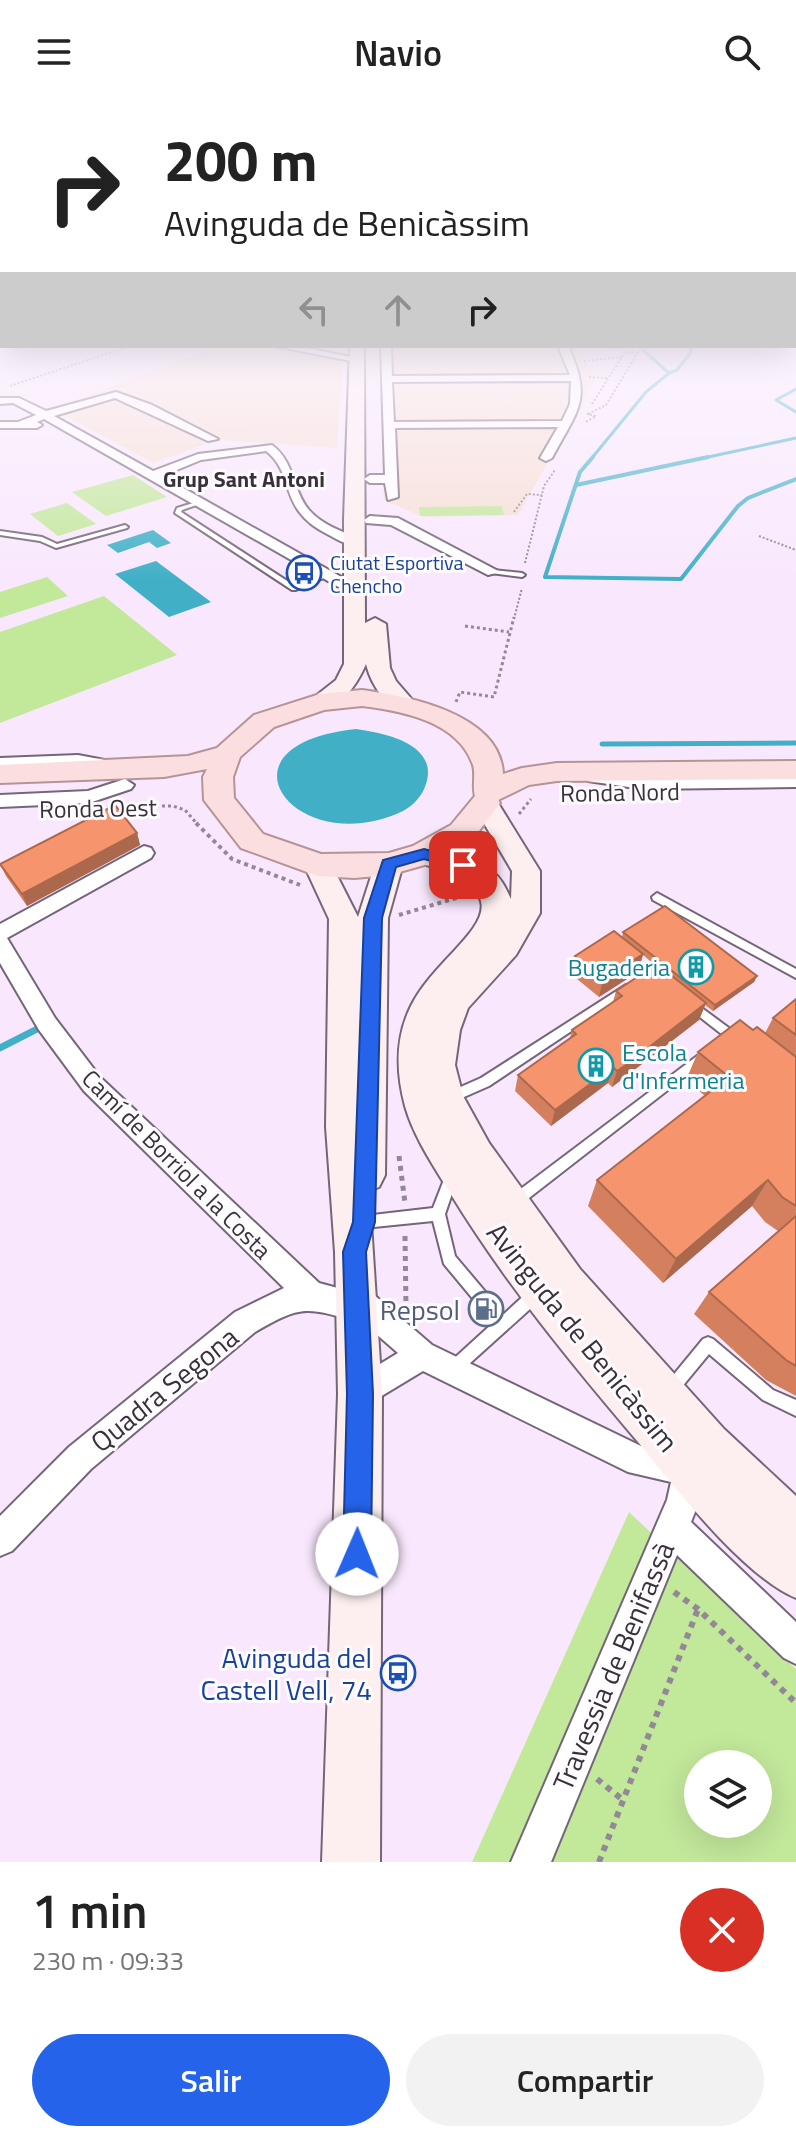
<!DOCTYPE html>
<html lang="es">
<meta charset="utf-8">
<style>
body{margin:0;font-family:"Titillium Web",sans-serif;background:#f2f2f2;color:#222;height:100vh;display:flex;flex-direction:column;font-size:30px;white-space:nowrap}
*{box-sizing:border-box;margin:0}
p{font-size:26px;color:#767676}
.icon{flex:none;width:44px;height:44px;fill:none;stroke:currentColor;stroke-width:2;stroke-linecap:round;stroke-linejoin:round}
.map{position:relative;height:1758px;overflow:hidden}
.side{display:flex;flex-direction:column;background:#fff;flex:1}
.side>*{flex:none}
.hud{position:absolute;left:0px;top:0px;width:796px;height:244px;box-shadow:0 8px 32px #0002;background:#fff;color:#222;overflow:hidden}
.tools{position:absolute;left:684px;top:1646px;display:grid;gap:16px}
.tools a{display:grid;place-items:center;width:88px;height:88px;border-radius:50%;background:#fff;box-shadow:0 8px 32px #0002;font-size:40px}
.pin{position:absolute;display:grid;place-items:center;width:68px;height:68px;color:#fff;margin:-34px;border-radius:16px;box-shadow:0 4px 12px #0006}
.me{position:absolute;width:88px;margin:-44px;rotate:1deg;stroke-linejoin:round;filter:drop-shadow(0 0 6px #0008)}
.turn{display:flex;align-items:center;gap:28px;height:168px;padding:0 32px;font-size:36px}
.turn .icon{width:104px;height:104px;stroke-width:2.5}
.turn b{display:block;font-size:56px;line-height:68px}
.lanes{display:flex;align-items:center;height:76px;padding:0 32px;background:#0003;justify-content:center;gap:40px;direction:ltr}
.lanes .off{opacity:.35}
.round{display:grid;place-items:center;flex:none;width:84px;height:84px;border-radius:42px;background:#f2f2f2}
.overview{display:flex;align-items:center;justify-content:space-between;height:136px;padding:0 32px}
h1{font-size:48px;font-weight:600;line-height:60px}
.primary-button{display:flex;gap:16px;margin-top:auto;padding:16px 32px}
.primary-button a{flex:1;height:92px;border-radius:48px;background:#2563eb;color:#fff;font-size:32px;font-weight:600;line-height:92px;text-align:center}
.primary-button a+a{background:#f2f2f2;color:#222}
header{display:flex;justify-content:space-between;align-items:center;height:104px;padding:0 32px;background:#fff;font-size:36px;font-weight:600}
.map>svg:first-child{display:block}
.industrial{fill:#f7dfd5}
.green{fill:#c2e89a;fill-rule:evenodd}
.water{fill:#41b0c7}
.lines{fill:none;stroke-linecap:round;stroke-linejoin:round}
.stream-far3{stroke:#41b0c7;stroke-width:3}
.stream-far2{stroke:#41b0c7;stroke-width:4}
.stream-far1{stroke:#41b0c7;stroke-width:5}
.stream{stroke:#41b0c7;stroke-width:7}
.lane-casing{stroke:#746678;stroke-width:4}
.street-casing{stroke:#746678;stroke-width:4}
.secondary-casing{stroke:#746678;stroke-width:4}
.primary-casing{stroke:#b59498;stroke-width:4}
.path-far4{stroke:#938896;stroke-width:2;stroke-dasharray:2 2;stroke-linecap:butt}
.path-far3{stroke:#938896;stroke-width:3;stroke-dasharray:3 3;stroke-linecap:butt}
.path-far2{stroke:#938896;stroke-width:4;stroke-dasharray:4 4;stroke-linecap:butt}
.path-far1{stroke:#938896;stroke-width:5;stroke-dasharray:5 5;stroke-linecap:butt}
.path{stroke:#938896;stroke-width:6;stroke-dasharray:6 6;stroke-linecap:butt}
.lane{fill:#fff;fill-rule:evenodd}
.street{fill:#fff;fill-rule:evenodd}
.secondary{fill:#fdefef;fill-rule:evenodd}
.primary{fill:#fbdfe0;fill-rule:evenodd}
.wall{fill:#d4805e}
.shaded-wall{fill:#ac684c}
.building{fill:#f6956d;stroke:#ac684c;stroke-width:2}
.route{fill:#2563eb;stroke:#184099;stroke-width:2}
.labels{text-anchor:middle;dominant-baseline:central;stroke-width:6;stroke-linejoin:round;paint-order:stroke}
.far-transit-label{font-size:20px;fill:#164399;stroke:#fefbff;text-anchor:start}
.far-neighbourhood-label{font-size:22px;font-weight:bold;fill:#373139;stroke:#fefbff}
.street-label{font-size:24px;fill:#373139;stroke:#fefbff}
.culture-label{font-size:24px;fill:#0d838f;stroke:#fefbff;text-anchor:end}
.near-service-label{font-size:28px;fill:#4e5e75;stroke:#fefbff;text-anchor:end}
.near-street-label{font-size:28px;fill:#373139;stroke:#fefbff}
.near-transit-label{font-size:28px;fill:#164399;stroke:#fefbff;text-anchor:end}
</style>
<header><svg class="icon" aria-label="menu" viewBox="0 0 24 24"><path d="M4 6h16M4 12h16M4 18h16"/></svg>Navio<svg class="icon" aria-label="search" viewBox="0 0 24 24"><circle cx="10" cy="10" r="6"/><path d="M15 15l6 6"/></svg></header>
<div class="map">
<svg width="796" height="1758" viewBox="0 0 796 1758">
<rect width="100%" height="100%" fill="#f9e8fd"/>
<!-- industrial -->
<g class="industrial">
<path d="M200,242H344L337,344L217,336L153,359L52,305L209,246Z"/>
<path d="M380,242H577L595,276L518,411L423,413L384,396Z"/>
</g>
<!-- green -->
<g class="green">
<path d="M133,371L167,393L106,412L72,388Z"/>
<path d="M67,399L96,420L58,432L30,410Z"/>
<path d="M502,402L504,411L420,412L419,403Z"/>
<path d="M47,473L68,492L0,514V488Z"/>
<path d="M104,492L177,551L0,619V528Z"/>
<path d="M629,1408L796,1565V1758H472ZM698,1660H758V1720H698Z"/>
</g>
<!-- water -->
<g class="water">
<path d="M153,426L171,439L157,444L149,438L118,449L107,441Z"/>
<path d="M156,457L211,498L169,513L115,470Z"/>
<path d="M356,625C385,629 439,640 426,680C423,691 413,702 403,707C297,758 206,641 356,625Z"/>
</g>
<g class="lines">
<!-- stream-far3 -->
<g class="stream-far3">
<path d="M609,242L616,243"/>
<path d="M669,269L677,266L691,248L689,242"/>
<path d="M796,285L776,296L796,308"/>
<path d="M591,355L646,288L669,269L644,247"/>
<path d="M699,355L796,334"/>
</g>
<!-- stream-far2 -->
<g class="stream-far2">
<path d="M593,353L580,368L545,473L681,475L738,402L748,394L796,375"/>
<path d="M576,381L708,353"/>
</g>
<!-- stream-far1 -->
<path class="stream-far1" d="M602,640L796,639"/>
<!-- stream -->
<path class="stream" d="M0,944L45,921"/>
<!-- lane casing -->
<g class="lane-casing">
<g id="lane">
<path d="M200,397L205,398L182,406L181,408L295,482L323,471L328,472L296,486H292L175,409L177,404Z"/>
<path d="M125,421L128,423L127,424L56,444L40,437L0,431V427L42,433L57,440Z"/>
<path d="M493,466L522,469L525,471L522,473L491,469V467Z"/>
<path d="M657,789L796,865V874L653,796L652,793Z"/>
<path d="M626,881L630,882L632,885L630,888L489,982L455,997L451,998L447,997L445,993L447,989L481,974Z"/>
<path d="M691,896L741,933L743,936L741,939H733L687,903L685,900L687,897Z"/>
<path d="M705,946L709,948L711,951L709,954L520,1101L515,1103L510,1101L508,1097L510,1093Z"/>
<path d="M452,1066L457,1068L458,1072L445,1110L455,1152L504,1210L530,1186L535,1184L540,1186L542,1191L540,1196L458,1270L453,1272L448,1270L446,1265L448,1260L493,1219L444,1160L433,1117L364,1124L359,1122L357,1118L359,1114L364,1112L433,1104L447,1068Z"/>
<path d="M708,1233L713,1235L773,1286L796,1296V1312L763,1296L709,1250L676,1290L671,1293L666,1290L663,1285L666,1280L703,1235Z"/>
</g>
</g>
<!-- street casing -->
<g class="street-casing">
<g id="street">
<path d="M275,242H296L361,255L356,258Z"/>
<path d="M381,242H391L392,272L570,271L558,242H568C593,296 578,305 552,354L546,357L540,354L558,323L395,324L398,393L388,396L385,379H370L364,375L370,371H385ZM571,277L570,300L562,317L394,318L392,278Z"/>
<path d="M116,288L152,301L218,335L208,337L115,294L54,312L153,367L198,350L272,341C295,358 292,386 309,406C322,421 342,427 359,435V441C348,442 338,436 329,431C276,405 297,371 266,347L201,356L162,372L359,483V489H349L44,315L37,318L42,321L37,324H0V318H18L36,311L13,299L0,300V294H19L46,307Z"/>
<path d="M370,412L398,414L500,468L488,471L391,421L366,419L364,416Z"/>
<path d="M78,651L115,658L118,662L109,667L78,661L0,664V654Z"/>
<path d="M594,667L642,673L796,671V683L642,685L588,677L585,673Z"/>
<path d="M125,675L134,681L131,685L89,699L0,703V691L88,687Z"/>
<path d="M144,742L151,744L154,749L151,754L7,834L55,914L100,973L319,1179L345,1186L356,1180L366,1184L432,1241L641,1342L701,1354C710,1374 699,1398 691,1418L796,1518V1560L784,1554L677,1451L551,1758H511L667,1396L671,1378L628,1368L423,1267L360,1305L349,1301L345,1290L349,1279L398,1249L359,1215L355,1217C306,1203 301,1201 255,1228L91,1365L12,1447L0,1452V1412L69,1343L235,1208L284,1184L84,987L39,926L0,859V820Z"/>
</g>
</g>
<!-- secondary casing -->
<g class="secondary-casing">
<g id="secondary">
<path d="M350,242H364L365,519L375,514L386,520L390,564L396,577L415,599L411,604C388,610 371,580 366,560C357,581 338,610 312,603L308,598L336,576L344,560V415Z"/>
<path d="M488,681L497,683L501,689L498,699L540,767V809L516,851L468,904L460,926L455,961L463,992L489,1039L580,1165L724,1325L796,1392V1494C743,1472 675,1383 638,1338C571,1259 506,1180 452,1092C435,1064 414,1034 405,1002C396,968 395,934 411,902C443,837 551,797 414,757L410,750L414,743C436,737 476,753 493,768C502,775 506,785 511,795L512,767L472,699L479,683Z"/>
<path d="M389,750L399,753L403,760L388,814L385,1071L379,1083L369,1087L382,1290L380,1758H322L338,1290L335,1148L326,1023L329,815L304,761L308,754L318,751L328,754L358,813L375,760L379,753Z"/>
</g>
</g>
<!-- primary casing -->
<g class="primary-casing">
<path id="primary" d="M362,586C408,592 501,610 503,670L522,664L557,659L796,657V675L557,677L529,681L498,696L500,699L473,735L435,758L389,771L354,774L318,772L241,744L204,696L203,673L207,665L164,673L0,679V661L188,652L217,644L254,611L320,590ZM362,602C402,607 458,617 473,661C476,671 472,682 475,692L451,721L413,742L389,749L321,750L263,730L234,694L233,673L240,653L274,623L324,606Z"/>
</g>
<!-- path-far4 -->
<g class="path-far4">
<path d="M794,231L796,234"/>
<path d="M584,257L622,253"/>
<path d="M589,273L607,274"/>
<path d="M10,282L130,242"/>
<path d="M592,300L625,248L637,249"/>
<path d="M588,310L606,301L642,242"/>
<path d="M586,318L596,312L587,310"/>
<path d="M514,408L527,390L542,391"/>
<path d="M759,432L796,446"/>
<path d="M525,459L544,382L555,366"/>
<path d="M514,515L522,484"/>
</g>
<!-- path-far3 -->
<g class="path-far3">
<path d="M465,522L509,528"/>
<path d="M456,598L460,588L494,593L514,513"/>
<path d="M120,702H173L185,706L198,721"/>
<path d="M519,710L531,695"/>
</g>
<!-- path-far2 -->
<g class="path-far2">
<path d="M196,719L232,755L300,781"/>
<path d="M399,811L463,792"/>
</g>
<!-- path-far1 -->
<g class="path-far1">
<path d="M399,1052L405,1099"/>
<path d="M405,1132L406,1203"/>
</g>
<!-- path -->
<g class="path">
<path d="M674,1488L698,1505L796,1599"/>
<path d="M597,1675L623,1696"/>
<path d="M599,1758L698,1505"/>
</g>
<!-- lane -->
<use href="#lane" class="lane"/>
<!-- street -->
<use href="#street" class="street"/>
<!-- secondary -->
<use href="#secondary" class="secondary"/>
<!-- primary -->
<use href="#primary" class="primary"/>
</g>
<!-- wall -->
<g class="wall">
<path d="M137,729L140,741L27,802L6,772L0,760Z"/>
<path d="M623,828L757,872L754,878L713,907L705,901L699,916L620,977L612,983L608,979L551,1022L515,987L518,971L570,934L572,926L613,898L616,887L655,861L643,851L638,868L599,893L571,870L575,852L622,834Z"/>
<path d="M796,895V1292L766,1276L694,1210L709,1188L778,1127L765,1118L752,1102L663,1179L588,1102L597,1076L705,992L686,976L698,948L753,926L765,929L773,914Z"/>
</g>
<!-- shaded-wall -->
<g class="shaded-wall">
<path d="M137,729L140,741L27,802L22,790Z"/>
<path d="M643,850L638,868L599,893L603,876Z"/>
<path d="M757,872L754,878L713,907L715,901Z"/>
<path d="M706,899L699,916L612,983L617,967Z"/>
<path d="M613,963L608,979L551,1022L555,1006Z"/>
<path d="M768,1076L752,1102L663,1179L676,1155Z"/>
</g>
<!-- building -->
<g class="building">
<path d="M115,701L137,729L22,790L0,760Z"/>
<path d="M665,802L757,872L715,901L623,828Z"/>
<path d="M614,827L643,850L603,876L575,852Z"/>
<path d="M657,860L706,899L626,961L617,967L613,963L555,1006L518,971L576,930L572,926L622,892L616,887Z"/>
<path d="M796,895V931L773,914Z"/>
<path d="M740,916L753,926L757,923L796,953V1102L782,1093L768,1076L676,1155L597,1076L729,973L698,948Z"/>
<path d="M796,1112V1262L786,1256L709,1188Z"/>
</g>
<!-- sky -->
<linearGradient id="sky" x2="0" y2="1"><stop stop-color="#65b2db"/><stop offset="0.48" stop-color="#fcf5fe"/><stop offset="1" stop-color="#fcf5fe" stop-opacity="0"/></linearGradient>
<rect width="796" height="475" fill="url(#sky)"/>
<!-- route -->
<path class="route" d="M424,745L469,757L471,761L463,766L424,755L396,763L382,814L375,1118L366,1148L373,1290L371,1450L367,1460L357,1464L347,1460L343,1450L347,1290L343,1148L353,1118L364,814L383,756Z"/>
<!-- icons -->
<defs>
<g id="bus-ring" transform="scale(1.8)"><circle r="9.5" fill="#fefbff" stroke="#1a4fb4" stroke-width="1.5"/><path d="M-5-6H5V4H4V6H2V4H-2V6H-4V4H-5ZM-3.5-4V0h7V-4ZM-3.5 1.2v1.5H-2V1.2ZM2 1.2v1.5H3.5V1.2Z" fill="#1a4fb4"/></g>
<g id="building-ring" transform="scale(1.8)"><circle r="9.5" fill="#fefbff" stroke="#0f9aa8" stroke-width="1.5"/><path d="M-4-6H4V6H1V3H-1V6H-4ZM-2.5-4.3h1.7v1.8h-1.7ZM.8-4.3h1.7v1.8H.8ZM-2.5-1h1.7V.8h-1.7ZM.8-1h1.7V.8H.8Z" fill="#0f9aa8"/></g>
<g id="fuel-ring" transform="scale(1.8)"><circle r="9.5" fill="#fefbff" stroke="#5c6f8a" stroke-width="1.5"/><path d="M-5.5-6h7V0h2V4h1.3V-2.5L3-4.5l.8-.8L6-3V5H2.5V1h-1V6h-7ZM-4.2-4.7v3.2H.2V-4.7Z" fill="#5c6f8a"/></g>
</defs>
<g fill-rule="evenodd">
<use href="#bus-ring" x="304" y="469"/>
<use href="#building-ring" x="696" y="863"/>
<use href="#building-ring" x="596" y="962"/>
<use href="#fuel-ring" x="486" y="1205"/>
<use href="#bus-ring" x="398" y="1569"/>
</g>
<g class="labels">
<!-- far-transit labels -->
<g class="far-transit-label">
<text x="330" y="458">Ciutat Esportiva<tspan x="330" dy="23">Chencho</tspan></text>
</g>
<!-- far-neighbourhood labels -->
<g class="far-neighbourhood-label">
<text x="244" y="375">Grup Sant Antoni</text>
</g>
<!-- street labels -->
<g class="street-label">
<text transform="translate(620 688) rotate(-1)">Ronda Nord</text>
<text transform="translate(98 704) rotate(-1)">Ronda Oest</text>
<text transform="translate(177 1060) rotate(45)">Camí de Borriol a la Costa</text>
</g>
<!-- culture labels -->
<g class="culture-label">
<text x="670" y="863">Bugaderia</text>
<text x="622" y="948" text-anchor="start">Escola<tspan x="622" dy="28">d'Infermeria</tspan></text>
</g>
<!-- near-service labels -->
<g class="near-service-label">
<text x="460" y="1205">Repsol</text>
</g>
<!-- near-street labels -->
<g class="near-street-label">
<text transform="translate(583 1233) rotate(51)">Avinguda de Benicàssim</text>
<text transform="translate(164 1285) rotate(-39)">Quadra Segona</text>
<text transform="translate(613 1562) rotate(-67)">Travessia de Benifassà</text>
</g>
<!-- near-transit labels -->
<g class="near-transit-label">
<text x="372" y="1553">Avinguda del<tspan x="372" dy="32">Castell Vell, 74</tspan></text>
</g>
</g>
</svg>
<div class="tools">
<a><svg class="icon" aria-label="layers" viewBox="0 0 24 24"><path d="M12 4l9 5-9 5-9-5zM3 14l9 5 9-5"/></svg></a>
</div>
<div class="pin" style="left:463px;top:761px;background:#d93025"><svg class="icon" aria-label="arrive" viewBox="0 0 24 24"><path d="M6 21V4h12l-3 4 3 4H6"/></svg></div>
<svg class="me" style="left:357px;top:1450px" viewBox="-20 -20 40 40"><circle r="19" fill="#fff"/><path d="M0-13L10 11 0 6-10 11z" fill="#2563eb"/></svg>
<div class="hud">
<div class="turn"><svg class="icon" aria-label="right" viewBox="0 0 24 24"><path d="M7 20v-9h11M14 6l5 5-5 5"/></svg><div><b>200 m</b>Avinguda de Benicàssim</div></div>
<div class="lanes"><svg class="icon off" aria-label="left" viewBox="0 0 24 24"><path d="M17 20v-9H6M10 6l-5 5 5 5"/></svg><svg class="icon off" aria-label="ahead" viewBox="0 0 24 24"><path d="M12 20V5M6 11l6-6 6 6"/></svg><svg class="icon" aria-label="right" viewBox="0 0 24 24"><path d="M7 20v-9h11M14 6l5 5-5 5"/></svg></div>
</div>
</div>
<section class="side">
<div class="overview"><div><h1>1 min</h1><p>230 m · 09:33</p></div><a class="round" style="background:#d93025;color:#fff"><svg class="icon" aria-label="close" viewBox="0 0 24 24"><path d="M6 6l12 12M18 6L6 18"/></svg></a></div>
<div class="primary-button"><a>Salir</a><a>Compartir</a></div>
</section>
